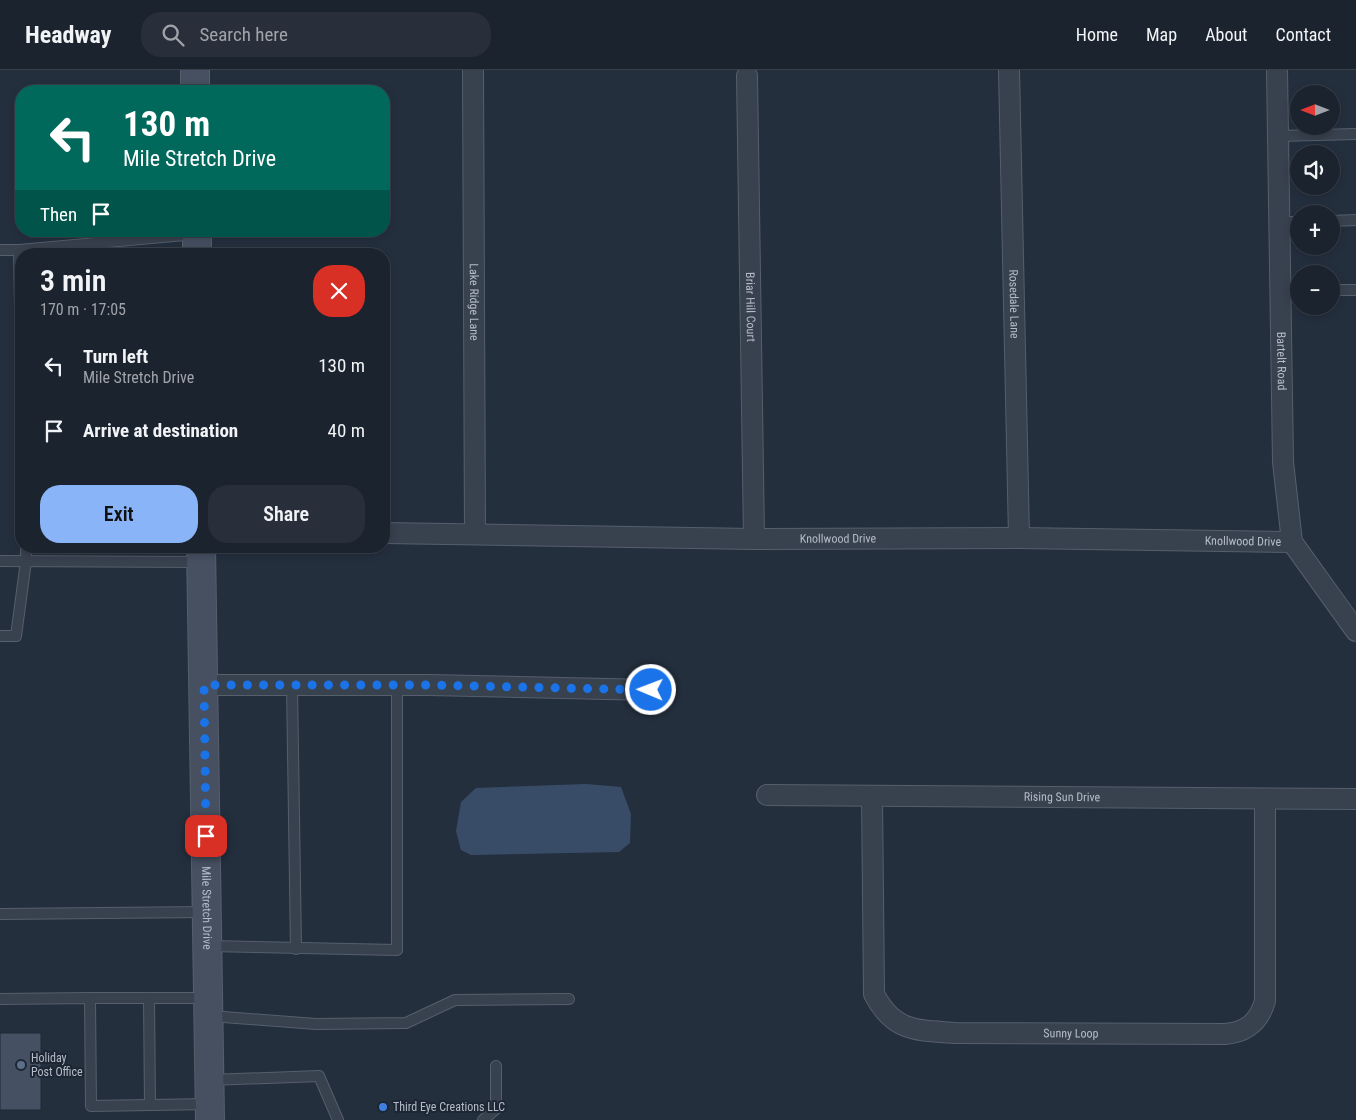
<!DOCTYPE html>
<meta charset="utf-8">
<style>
body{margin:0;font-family:"Roboto Condensed",sans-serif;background:#282f3a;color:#f1f3f6;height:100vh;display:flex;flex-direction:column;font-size:19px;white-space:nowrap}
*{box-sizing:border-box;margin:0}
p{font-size:16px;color:#a0a4aa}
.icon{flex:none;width:28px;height:28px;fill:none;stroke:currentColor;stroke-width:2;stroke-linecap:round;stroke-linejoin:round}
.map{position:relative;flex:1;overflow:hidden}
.drawer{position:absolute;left:15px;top:178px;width:375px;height:305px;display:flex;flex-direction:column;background:#1b232e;border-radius:20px;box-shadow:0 2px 8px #0003,0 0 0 1px #39404a}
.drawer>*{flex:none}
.top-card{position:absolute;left:15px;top:15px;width:375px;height:152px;border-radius:20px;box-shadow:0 2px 8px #0003,0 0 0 1px #39404a;background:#00695c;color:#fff;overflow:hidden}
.needle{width:32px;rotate:270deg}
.buttons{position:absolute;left:1290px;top:15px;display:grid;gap:10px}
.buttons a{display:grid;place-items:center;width:50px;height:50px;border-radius:50%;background:#1b232e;box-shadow:0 2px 8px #0003,0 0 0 1px #39404a;font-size:25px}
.pin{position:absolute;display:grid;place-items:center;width:42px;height:42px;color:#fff;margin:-21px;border-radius:10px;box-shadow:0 2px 8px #0006}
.me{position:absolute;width:55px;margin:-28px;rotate:271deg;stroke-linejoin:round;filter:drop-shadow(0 0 4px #0008)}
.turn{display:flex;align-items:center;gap:18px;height:105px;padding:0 25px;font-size:22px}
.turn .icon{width:65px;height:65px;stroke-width:2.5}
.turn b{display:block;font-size:35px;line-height:42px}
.then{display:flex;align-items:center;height:48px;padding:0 25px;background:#0003;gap:10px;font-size:19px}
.round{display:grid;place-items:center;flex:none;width:52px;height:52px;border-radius:20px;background:#282f3a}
.overview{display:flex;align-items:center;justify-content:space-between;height:85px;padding:0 25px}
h1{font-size:30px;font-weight:600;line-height:38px}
.cta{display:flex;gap:10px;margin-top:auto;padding:10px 25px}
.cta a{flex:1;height:58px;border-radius:20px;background:#8ab4f8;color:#111;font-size:20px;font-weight:600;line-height:58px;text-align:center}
.cta a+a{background:#282f3a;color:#f1f3f6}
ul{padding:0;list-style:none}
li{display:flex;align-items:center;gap:15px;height:65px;padding:0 25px}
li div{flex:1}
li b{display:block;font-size:19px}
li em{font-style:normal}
header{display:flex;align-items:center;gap:30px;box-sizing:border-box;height:70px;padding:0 25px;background:#1b232e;border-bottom:1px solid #39404a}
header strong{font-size:24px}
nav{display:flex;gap:28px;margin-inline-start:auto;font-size:18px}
.search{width:350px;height:45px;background:#282f3a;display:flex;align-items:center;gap:12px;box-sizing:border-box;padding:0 18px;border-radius:20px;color:#a0a4aa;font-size:19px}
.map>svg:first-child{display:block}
.water{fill:#394c67}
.building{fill:#455162;stroke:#1f2835}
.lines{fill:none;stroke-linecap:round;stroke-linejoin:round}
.lane-casing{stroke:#565f6c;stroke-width:12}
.street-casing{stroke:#565f6c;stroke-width:22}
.secondary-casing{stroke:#565f6c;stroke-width:30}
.lane{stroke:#38414e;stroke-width:10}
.street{stroke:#38414e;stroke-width:20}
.secondary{stroke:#465061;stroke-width:28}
.route{stroke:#1a73e8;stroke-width:9;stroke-dasharray:0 16.2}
.service-dot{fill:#5c6f8a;stroke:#1d2633;stroke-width:2}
.shop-dot{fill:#3f7fe0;stroke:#1d2633;stroke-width:2}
.labels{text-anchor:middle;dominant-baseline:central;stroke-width:4;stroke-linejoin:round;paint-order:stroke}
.street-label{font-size:12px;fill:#b4bcc9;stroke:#1d2633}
.poi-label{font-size:12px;fill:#b4bcc9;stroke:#1d2633;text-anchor:start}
</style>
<header>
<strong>Headway</strong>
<div class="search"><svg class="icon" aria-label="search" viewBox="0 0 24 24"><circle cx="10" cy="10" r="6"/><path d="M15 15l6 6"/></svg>Search here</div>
<nav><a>Home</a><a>Map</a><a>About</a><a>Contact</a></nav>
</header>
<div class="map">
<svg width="1356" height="1050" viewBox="0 0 1356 1050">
<rect width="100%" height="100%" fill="#242f3e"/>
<!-- water -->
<path class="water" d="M586,714L621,717L631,744L630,773L619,782L471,785L461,780L456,761L461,732L476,718Z"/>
<!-- building -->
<rect class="building" x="0" y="963" width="41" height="77"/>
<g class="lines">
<!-- lane casing -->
<g class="lane-casing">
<g id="lane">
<path d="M1278,66L1356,64"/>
<path d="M1331,151L1356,150"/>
<path d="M1279,152H1299"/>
<path d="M0,180H19"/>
<path d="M1331,220H1356"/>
<path d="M1280,221H1299"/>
<path d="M21,293L19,180L196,164"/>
<path d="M0,491L200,492"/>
<path d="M0,566H16L26,491V476"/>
<path d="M292,615L296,879"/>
<path d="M0,844L206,842"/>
<path d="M209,876L397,880V615"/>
<path d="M90,928H206"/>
<path d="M149,928L150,1035"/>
<path d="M0,929L90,928L91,1036L209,1034"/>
<path d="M210,946L316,954L406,953L455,930L569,929"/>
<path d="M210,1010L319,1006L338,1050"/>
<path d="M483,1050L496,1039V996"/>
</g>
</g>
<!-- street casing -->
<g class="street-casing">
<g id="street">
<path id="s1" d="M473,0L475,464"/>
<path id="s2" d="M1009,0L1019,468"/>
<path id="s3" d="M1277,0L1283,392L1292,472L1356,561"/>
<path id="s4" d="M747,6L754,469"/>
<path id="s5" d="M384,463L754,469L1019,468L1292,472"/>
<path d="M204,615H429L651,620"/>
<path id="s6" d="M767,725L1356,729"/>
<path id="s7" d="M872,726L874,924C894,963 918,960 956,963L1225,964C1247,962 1259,952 1265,931V729"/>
</g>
</g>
<!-- secondary casing -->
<g class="secondary-casing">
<g id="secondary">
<path d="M195,0V21"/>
<path d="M197,161V184"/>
<path id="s8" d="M201,476L210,1050"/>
</g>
</g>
<!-- lane -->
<use href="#lane" class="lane"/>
<!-- street -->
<use href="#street" class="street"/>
<!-- secondary -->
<use href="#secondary" class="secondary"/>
</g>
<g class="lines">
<!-- route -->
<path class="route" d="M206,766L204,615H429L651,620"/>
</g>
<!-- markers -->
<circle class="service-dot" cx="21" cy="995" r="5"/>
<circle class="shop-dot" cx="383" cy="1037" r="5"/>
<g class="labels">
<!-- street labels -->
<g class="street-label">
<text stroke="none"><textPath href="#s1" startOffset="232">Lake Ridge Lane</textPath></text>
<text stroke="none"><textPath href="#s2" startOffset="234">Rosedale Lane</textPath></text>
<text stroke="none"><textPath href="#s4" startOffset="231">Briar Hill Court</textPath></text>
<text stroke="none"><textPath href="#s3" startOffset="291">Bartelt Road</textPath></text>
<text stroke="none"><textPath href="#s5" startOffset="454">Knollwood Drive</textPath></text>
<text stroke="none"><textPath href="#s5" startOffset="859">Knollwood Drive</textPath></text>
<text stroke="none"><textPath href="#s6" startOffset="295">Rising Sun Drive</textPath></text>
<text stroke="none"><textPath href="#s8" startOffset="362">Mile Stretch Drive</textPath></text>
<text stroke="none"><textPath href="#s7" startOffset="410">Sunny Loop</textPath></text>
</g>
<!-- poi labels -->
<g class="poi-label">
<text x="31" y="988">Holiday<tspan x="31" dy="14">Post Office</tspan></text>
<text x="393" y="1037">Third Eye Creations LLC</text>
</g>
</g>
</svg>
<div class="buttons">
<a><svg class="needle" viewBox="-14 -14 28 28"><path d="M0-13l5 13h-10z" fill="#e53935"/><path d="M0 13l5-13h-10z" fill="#a0a4aa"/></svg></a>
<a><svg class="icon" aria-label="sound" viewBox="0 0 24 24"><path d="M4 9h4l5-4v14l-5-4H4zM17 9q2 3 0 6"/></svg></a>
<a>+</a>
<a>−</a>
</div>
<div class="pin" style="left:206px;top:766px;background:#d93025"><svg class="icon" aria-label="arrive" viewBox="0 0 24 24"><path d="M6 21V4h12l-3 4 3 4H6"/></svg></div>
<svg class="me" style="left:651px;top:620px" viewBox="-20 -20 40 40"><circle r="17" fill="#1a73e8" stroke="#fff" stroke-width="3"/><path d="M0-11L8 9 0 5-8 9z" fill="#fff"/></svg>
<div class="top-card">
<div class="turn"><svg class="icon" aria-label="left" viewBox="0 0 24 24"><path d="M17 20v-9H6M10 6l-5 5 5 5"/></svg><div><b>130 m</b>Mile Stretch Drive</div></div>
<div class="then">Then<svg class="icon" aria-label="arrive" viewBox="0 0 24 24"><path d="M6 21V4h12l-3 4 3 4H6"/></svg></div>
</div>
<section class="drawer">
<div class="overview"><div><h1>3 min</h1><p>170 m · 17:05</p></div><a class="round" style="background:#d93025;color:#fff"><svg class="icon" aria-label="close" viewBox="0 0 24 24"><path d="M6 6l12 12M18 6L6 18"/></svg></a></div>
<ul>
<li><svg class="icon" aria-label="left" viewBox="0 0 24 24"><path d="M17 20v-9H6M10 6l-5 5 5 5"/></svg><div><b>Turn left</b><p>Mile Stretch Drive</p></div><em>130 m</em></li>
<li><svg class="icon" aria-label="arrive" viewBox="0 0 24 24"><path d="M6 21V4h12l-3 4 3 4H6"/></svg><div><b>Arrive at destination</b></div><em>40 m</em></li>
</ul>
<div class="cta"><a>Exit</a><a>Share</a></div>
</section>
</div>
